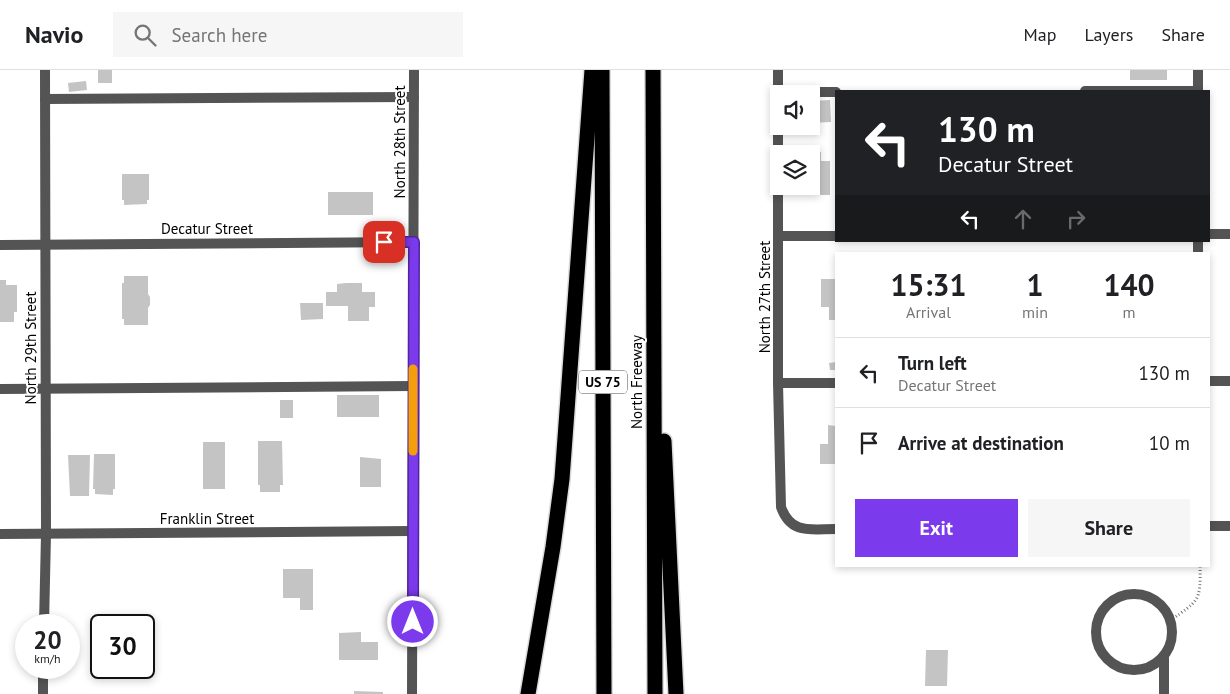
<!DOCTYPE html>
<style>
body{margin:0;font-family:"PT Sans",sans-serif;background:#f6f6f6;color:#202124;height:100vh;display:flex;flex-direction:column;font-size:19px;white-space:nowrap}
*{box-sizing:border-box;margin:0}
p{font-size:16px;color:#757577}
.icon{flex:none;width:28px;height:28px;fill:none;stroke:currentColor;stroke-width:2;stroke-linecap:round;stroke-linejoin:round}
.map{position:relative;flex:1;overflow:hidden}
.sheet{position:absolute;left:835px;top:182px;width:375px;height:315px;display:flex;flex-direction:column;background:#fff;border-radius:0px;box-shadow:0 2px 8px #0003}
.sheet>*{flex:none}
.guide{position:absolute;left:835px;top:20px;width:375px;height:152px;border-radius:0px;box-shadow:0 2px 8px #0003;background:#202124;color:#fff;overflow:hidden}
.tools{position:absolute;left:770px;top:15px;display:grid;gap:10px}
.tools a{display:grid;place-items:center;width:50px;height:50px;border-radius:0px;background:#fff;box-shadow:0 2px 8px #0003;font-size:25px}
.speed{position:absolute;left:15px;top:544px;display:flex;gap:10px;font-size:25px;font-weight:700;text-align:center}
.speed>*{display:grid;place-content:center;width:65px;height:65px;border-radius:50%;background:#fff;box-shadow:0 2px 8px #0003;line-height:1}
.speed small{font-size:12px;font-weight:400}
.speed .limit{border:2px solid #111;border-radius:8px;background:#fff;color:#111}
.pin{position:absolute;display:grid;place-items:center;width:42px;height:42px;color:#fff;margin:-21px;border-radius:10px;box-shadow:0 2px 8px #0006}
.me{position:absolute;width:55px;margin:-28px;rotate:0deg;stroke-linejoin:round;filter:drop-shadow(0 0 4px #0008)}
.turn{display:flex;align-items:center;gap:18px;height:105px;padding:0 20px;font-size:22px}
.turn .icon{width:65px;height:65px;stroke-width:2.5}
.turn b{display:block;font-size:35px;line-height:42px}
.lanes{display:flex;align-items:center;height:48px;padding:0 20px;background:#0003;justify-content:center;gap:25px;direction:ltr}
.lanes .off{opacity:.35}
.eta{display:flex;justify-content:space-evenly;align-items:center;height:85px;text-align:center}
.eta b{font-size:30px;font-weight:700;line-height:35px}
.action{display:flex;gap:10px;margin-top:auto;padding:10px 20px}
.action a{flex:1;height:58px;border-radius:0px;background:#7c3aed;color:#fff;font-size:20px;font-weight:700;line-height:58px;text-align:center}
.action a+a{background:#f6f6f6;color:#202124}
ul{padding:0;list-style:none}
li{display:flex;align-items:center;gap:15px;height:70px;padding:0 20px;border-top:1px solid #e0e0e0}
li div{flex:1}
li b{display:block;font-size:19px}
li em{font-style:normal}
header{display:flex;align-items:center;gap:30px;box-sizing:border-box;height:70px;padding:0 25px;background:#fff;border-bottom:1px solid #e0e0e0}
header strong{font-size:24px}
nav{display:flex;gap:28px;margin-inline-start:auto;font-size:18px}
.search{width:350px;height:45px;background:#f6f6f6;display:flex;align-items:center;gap:12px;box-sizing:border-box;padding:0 18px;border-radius:0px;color:#757577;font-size:19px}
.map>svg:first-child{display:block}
.building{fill:#c4c4c4}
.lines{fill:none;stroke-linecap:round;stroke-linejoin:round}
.highway-casing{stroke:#dbdbdb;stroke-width:18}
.path{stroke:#767676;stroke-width:3;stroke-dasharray:1 2.5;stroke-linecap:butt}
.lane{stroke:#545454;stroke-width:10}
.street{stroke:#545454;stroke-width:10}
.highway{stroke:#000;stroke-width:15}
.route-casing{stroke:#51269a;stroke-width:12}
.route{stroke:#7c3aed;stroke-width:9}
.slow{stroke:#f59e0b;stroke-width:9}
.labels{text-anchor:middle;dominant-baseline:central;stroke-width:4;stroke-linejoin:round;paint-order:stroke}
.shield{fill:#fff;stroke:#4c4c4c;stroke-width:1}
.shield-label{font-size:14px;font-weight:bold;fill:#000}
.street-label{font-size:15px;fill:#000;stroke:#fff}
</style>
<header>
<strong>Navio</strong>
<div class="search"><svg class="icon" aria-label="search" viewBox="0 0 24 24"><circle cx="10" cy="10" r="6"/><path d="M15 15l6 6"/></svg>Search here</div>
<nav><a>Map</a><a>Layers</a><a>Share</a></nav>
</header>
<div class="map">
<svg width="1230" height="624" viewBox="0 0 1230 624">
<rect width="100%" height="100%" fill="#fff"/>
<!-- building -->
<g class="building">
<rect x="98" y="0" width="14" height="13"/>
<rect x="1130" y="0" width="37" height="10"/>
<path d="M86,11L87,20L69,22L68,13Z"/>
<path d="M830,30L831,52L811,53V31Z"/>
<path d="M804,82H821V91H830V125H802V116H811V84H804Z"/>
<path d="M122,104H149V130H147V134L124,135V130H122Z"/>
<rect x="328" y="122" width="45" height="23"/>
<path d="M124,206H148V224L150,227V235L148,238V255H124V249H122V213H124Z"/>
<path d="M821,209H836V250H829V237H821Z"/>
<path d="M0,210H6V215H17V242H14V252H0Z"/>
<path d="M346,213H362V222H375V237H369V251H348V236H326V222H337V214Z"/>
<path d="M300,233H323V249L301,250Z"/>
<path d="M836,292V300H830L829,293Z"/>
<rect x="337" y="325" width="42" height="22"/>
<rect x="280" y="330" width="13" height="18"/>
<path d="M828,355L836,356V394H820V374H828Z"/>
<path d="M258,371H282L283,415H280V422H260V415H258Z"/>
<rect x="203" y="372" width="22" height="47"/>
<path d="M94,384H115V419H113V425L95,424V419H93Z"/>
<path d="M68,385H90L89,426H70Z"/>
<path d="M360,387L381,389V417H360Z"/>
<path d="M283,499H313V540H300V528H283Z"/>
<path d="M361,562V572H378V590H339V563Z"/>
<path d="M926,580H948L947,616H925Z"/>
<path d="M354,621L383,622V624H354Z"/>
</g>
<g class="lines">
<!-- highway casing -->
<g class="highway-casing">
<g id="highway">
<path d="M602,0L604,624"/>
<path d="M653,0L655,624"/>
<path d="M664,371L676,624"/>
<path d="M528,624L553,477L562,409L592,0"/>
</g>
</g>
<!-- path -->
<path class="path" d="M1170,551C1198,530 1201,533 1200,496"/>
<!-- lane -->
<g class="lane">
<path d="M1085,21H1198"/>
<path d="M778,22H836"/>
<path d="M45,29L414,27"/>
<path d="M1209,311H1230"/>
<path d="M778,313H836"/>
<path d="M0,319L413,316"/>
<circle cx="1134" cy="562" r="38"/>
<path d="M44,555L46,464"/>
<path d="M1164,586V624"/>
<path d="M43,624V598"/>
</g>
<!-- street -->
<g class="street">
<path d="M45,0L46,464"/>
<path d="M778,0V313L781,437C791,465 811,459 836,459"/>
<path d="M1198,0V21"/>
<path d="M1209,164H1230"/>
<path d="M779,166H836"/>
<path d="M1198,171V184"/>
<path d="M0,175L413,172"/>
<path d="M1209,456H1230"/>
<path d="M0,464L413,461"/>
<path d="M412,624L414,0"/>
</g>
<!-- highway -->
<use href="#highway" class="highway"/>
</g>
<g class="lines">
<!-- route casing -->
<g class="route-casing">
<path id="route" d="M384,172H414L413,552"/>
</g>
<!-- route -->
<use href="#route" class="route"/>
<!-- slow -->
<path class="slow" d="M413,299V381"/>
</g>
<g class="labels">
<!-- shield labels -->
<rect class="shield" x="579" y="300.5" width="48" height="23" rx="4"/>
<g class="shield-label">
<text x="603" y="312">US 75</text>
</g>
<!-- street labels -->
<g class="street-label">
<text transform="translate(399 72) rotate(-90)">North 28th Street</text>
<text x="207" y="158">Decatur Street</text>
<text transform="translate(764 227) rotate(-90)">North 27th Street</text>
<text transform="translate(30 278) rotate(-90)">North 29th Street</text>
<text transform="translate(636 312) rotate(-90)">North Freeway</text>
<text x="207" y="448">Franklin Street</text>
</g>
</g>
</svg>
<div class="tools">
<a><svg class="icon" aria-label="sound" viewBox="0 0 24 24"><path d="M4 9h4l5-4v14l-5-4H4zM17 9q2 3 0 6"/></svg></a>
<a><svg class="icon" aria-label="layers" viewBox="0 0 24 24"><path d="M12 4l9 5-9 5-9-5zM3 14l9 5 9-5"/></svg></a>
</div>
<div class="speed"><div>20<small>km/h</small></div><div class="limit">30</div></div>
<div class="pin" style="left:384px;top:172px;background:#d93025"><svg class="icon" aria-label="arrive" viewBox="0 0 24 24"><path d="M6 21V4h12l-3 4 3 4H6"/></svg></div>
<svg class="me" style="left:413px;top:552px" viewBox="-20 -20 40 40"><circle r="17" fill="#7c3aed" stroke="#fff" stroke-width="3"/><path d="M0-11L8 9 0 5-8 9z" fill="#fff"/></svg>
<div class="guide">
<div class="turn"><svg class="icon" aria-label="left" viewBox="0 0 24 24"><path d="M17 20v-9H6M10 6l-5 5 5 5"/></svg><div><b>130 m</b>Decatur Street</div></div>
<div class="lanes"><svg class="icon" aria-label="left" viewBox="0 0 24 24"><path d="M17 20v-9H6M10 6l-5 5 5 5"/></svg><svg class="icon off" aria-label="ahead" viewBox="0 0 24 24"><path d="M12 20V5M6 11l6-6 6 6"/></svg><svg class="icon off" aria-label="right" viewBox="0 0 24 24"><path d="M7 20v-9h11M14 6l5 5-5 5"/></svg></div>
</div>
<section class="sheet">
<div class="eta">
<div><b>15:31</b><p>Arrival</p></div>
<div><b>1</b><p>min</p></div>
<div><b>140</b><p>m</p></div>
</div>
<ul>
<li><svg class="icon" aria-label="left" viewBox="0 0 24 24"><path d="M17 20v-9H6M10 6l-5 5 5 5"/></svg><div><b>Turn left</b><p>Decatur Street</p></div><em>130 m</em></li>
<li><svg class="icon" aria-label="arrive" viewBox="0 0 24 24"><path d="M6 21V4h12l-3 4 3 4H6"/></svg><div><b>Arrive at destination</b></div><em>10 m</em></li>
</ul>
<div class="action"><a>Exit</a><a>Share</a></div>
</section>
</div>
